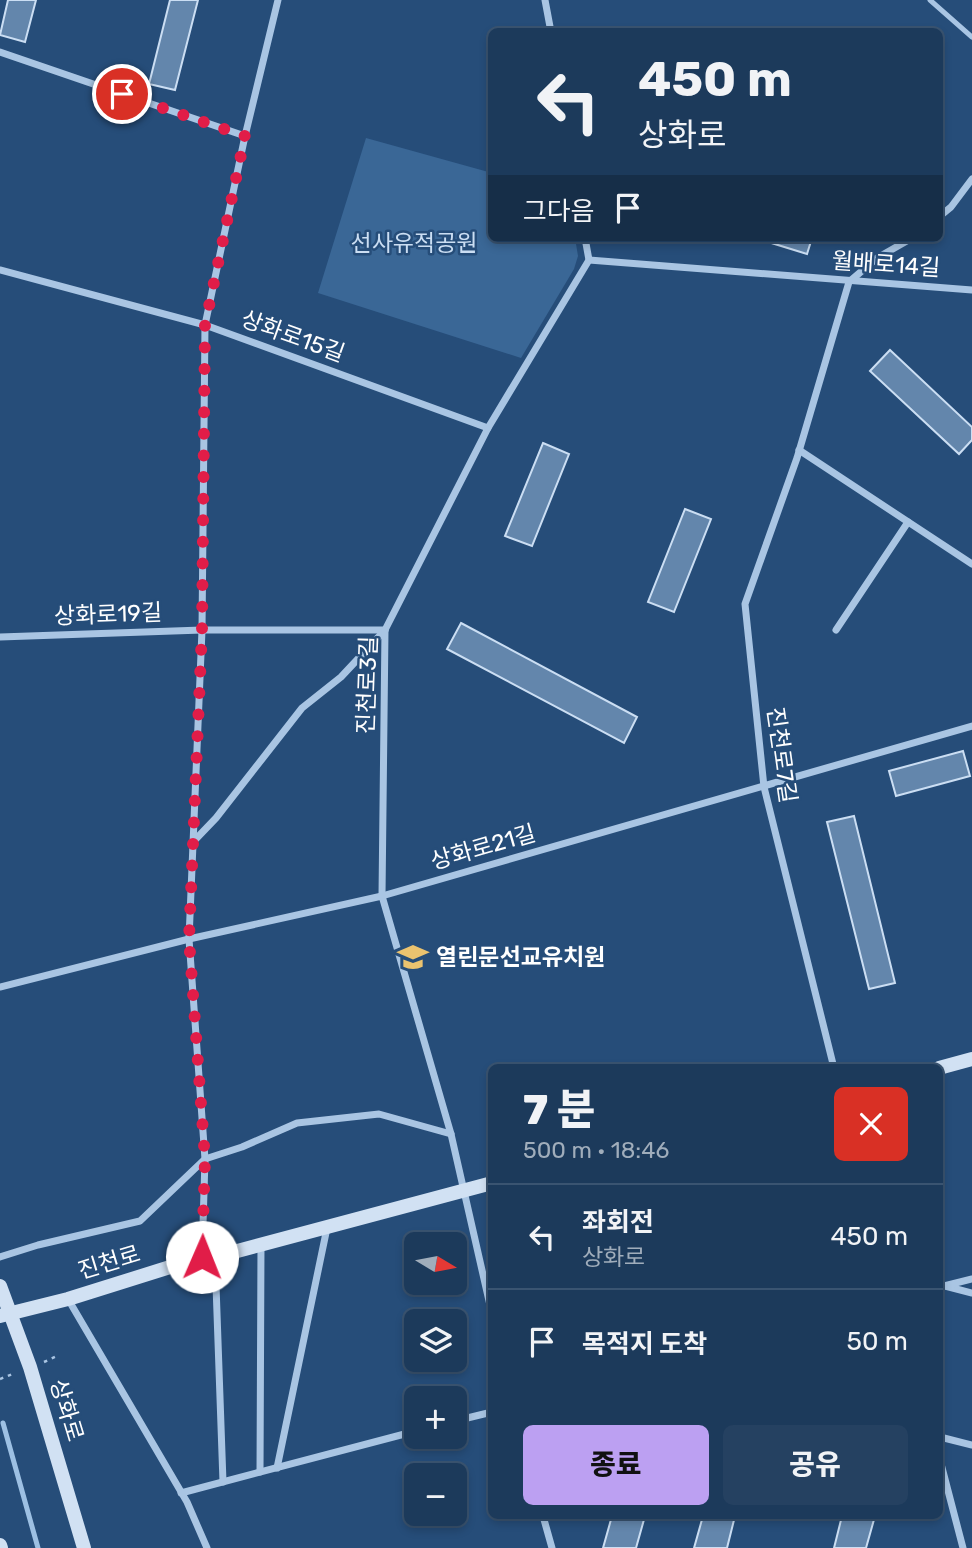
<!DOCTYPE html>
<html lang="ko">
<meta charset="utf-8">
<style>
body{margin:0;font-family:Rubik,"Noto Sans KR",sans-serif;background:#254161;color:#f1f3f6;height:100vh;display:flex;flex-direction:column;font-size:26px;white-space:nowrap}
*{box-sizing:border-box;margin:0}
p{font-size:23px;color:#a0adbb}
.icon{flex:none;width:38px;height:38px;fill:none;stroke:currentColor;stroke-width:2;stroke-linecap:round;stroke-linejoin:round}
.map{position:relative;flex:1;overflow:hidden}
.side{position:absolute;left:488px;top:1064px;width:455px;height:455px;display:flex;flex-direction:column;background:#1c3a5b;border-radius:10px;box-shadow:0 4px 10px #0003,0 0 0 2px #3a5471}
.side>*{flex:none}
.banner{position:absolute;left:488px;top:28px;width:455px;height:214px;border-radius:10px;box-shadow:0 4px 10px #0003,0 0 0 2px #3a5471;background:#1c3a5b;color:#f1f3f6;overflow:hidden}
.needle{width:46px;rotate:100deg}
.controls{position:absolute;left:404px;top:1232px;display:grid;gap:14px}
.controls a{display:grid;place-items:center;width:63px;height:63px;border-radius:10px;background:#1c3a5b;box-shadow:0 4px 10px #0003,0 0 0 2px #3a5471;font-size:35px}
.pin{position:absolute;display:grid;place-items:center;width:60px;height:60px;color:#fff;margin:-30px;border:4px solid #fff;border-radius:50%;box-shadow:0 2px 7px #0007}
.me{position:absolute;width:77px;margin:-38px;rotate:1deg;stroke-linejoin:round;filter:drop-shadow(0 0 5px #0008)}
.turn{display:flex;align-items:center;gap:24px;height:147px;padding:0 35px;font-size:32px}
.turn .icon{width:91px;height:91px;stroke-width:2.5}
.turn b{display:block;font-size:49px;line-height:60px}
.then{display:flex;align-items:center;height:66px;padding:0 35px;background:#0003;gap:14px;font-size:26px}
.round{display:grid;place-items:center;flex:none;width:74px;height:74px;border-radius:10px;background:#254161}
.head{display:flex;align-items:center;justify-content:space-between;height:119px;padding:0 35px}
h1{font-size:42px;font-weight:800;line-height:52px}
.primary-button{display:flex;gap:14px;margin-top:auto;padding:14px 35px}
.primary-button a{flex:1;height:80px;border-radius:10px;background:#bca0f2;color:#111;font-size:28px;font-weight:800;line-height:80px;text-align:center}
.primary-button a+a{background:#254161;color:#f1f3f6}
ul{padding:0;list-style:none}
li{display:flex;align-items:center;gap:21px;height:105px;padding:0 35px;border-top:2px solid #3a5471}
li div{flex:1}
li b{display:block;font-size:26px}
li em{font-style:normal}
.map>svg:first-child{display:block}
.green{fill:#3a6796}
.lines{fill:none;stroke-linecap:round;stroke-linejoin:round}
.stream{stroke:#9dc0e3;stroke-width:5}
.building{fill:#6386ac;stroke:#cbdef3;stroke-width:2}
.path{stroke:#a9c5e3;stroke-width:2.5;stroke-dasharray:3.5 5;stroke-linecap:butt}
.lane{stroke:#a9c5e3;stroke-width:5}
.street{stroke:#a9c5e3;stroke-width:7}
.secondary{stroke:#d1e1f3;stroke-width:14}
.route{stroke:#e11d48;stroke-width:12;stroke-dasharray:0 21.6}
.labels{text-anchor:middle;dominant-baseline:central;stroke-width:5;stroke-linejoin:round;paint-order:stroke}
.park-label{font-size:23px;fill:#cbdef3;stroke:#264d79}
.street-label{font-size:23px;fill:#fff;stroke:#264d79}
.poi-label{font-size:23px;font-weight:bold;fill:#fff;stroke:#264d79;text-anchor:start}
</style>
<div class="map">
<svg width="972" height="1548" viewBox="0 0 972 1548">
<rect width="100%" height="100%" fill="#264d79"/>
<!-- green -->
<path class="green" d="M366,138L492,173V238H575L578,256L574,269L521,358L318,293Z"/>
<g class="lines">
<!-- stream -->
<path class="stream" d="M3,1423L38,1548"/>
</g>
<!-- building -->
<g class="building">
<path d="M8,0H36L25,42L0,35Z"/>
<path d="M170,0H198L175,90L149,84Z"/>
<path d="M766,238H812L807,254L765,241Z"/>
<path d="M890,350L972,427V440L959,454L870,371Z"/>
<path d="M543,443L569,454L532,546L505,536Z"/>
<path d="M685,509L711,519L674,612L648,602Z"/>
<path d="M461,623L637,717L624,743L447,649Z"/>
<path d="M963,751L970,776L896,796L889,771Z"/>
<path d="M854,816L895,983L869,989L827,822Z"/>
<path d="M612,1516H645L636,1548H603Z"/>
<path d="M703,1516H735L727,1548H694Z"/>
<path d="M842,1516H875L866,1548H834Z"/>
</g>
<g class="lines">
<!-- path -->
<g class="path">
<path d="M44,1362L57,1356"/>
<path d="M0,1379L15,1373"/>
</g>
<!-- lane -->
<path class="lane" d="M930,0L972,37"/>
<!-- street -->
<g class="street">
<path d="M545,0L551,32"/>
<path d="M0,52L245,136"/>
<path d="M940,216L951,207L972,179"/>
<path d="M589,260L972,290"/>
<path d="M0,270L205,325L488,428"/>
<path d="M799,450L972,564"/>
<path d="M836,630L908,522"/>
<path d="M0,637L202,630H385"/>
<path d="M193,842L216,818L302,708L341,677L385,630"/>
<path d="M0,987L189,939L382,896L972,726"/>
<path d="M834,1068L764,787L745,604L797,458L849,282L877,258L912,238"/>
<path d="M0,1257L38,1245L140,1221L205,1159L242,1147L297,1123L379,1114L451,1134"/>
<path d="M202,1257L205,1159L189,939L202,630L205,325L245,136L278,0"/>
<path d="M215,1257L223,1482"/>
<path d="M945,1286L972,1293"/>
<path d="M940,1287L972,1279"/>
<path d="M68,1299L187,1502L207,1548"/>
<path d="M492,1314L451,1134L382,896L385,630L488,428L589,260L585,238"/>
<path d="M455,1421L492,1412"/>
<path d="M940,1437L972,1445"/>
<path d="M940,1460L963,1548"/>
<path d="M277,1468L327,1228"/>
<path d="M260,1472L261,1245"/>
<path d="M181,1493L416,1431"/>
<path d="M543,1516L552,1548"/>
</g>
<!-- secondary -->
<g class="secondary">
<path d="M939,1068L972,1059"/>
<path d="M0,1286L30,1367L84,1548"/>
<path d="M0,1316L68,1299L202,1257H215L492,1183"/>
<path d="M0,1545L1,1548"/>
</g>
</g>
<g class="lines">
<!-- route -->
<path class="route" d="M122,94L245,136L205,325L202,630L189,939L205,1159L202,1257"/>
</g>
<!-- icons -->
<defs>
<g id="school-bare" transform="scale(2.415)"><path d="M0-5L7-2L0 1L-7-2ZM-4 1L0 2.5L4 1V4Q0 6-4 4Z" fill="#ebc36f" stroke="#264d79" stroke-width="2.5" paint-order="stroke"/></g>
</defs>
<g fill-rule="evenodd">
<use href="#school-bare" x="413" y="957"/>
</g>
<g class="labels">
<!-- park labels -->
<g class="park-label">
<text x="414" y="243">선사유적공원</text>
</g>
<!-- street labels -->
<g class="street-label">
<text transform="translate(886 264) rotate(4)">월배로14길</text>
<text transform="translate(293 336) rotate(20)">상화로15길</text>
<text transform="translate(108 614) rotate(-2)">상화로19길</text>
<text transform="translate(367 685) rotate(-88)">진천로3길</text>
<text transform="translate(782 755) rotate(82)">진천로7길</text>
<text transform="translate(483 847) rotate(-16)">상화로21길</text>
<text transform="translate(109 1262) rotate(-17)">진천로</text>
<text transform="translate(67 1410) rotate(73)">상화로</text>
</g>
<!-- poi labels -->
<g class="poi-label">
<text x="436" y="957">열린문선교유치원</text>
</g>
</g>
</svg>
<div class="controls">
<a><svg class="needle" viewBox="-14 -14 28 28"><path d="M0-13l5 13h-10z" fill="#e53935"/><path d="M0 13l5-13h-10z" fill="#a0adbb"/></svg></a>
<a><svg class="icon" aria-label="layers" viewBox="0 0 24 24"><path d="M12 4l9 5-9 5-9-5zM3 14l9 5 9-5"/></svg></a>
<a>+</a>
<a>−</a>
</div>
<div class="pin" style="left:122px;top:94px;background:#d93025"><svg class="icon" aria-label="arrive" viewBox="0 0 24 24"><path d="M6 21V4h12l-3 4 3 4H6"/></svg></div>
<svg class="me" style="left:202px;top:1257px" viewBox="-20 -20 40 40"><circle r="19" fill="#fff"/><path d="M0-13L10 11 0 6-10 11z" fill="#e11d48"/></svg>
<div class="banner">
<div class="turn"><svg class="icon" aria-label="left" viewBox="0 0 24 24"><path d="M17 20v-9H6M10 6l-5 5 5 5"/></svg><div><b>450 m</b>상화로</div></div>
<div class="then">그다음<svg class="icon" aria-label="arrive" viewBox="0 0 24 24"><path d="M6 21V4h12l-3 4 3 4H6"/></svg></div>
</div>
<section class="side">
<div class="head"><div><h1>7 분</h1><p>500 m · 18:46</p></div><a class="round" style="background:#d93025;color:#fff"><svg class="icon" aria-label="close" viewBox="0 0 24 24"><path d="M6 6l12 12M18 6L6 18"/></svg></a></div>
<ul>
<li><svg class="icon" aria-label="left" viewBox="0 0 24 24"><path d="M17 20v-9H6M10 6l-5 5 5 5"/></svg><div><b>좌회전</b><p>상화로</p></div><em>450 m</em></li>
<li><svg class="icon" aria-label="arrive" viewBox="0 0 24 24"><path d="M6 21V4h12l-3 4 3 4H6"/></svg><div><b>목적지 도착</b></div><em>50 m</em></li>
</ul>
<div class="primary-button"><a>종료</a><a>공유</a></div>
</section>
</div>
